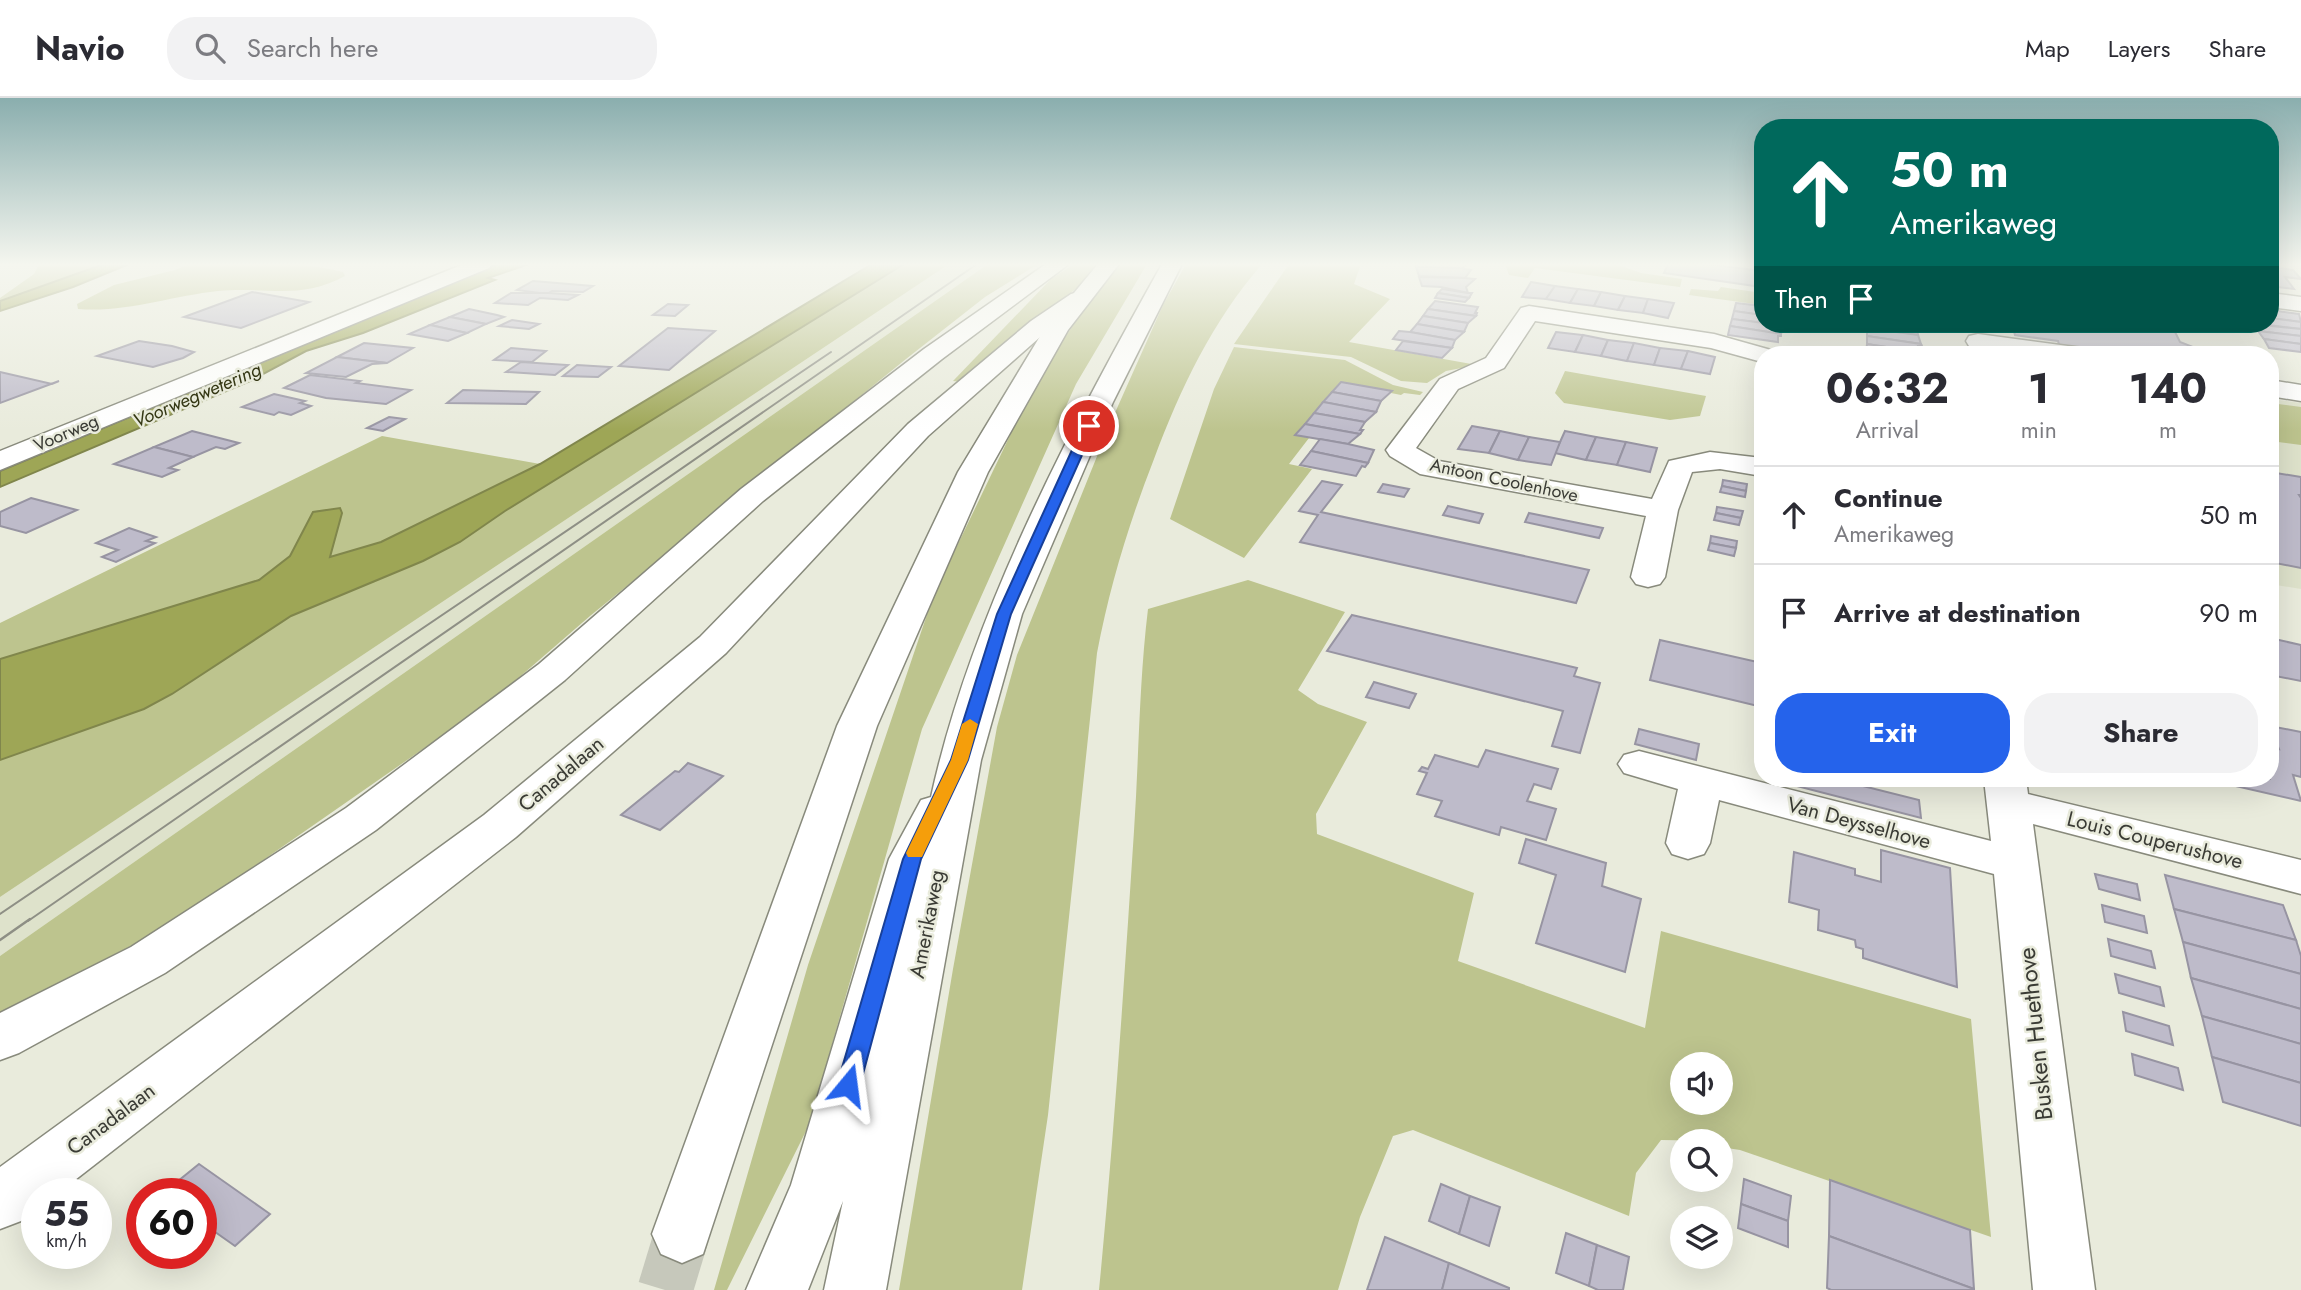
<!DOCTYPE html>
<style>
body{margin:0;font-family:Jost,sans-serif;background:#f2f2f3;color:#2b2b33;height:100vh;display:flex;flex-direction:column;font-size:26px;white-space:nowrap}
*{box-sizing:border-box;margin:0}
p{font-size:23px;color:#7c7c81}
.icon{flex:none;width:38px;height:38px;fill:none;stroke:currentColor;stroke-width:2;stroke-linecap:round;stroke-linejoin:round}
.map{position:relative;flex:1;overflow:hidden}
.side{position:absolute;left:1754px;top:248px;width:525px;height:441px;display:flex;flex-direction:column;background:#fff;border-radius:28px;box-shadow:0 7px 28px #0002}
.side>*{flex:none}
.hud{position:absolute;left:1754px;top:21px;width:525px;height:214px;border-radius:28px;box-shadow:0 7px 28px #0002;background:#00695c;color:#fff;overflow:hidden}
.tools{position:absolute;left:1670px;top:954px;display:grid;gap:14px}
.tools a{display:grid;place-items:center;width:63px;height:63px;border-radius:50%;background:#fff;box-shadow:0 7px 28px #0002;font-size:35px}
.speed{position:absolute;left:21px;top:1080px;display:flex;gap:14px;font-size:35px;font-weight:700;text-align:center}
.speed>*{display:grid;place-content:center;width:91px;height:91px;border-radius:50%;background:#fff;box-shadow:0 7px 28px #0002;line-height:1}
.speed small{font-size:18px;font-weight:400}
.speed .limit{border:10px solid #d22;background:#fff;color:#111}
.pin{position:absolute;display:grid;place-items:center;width:60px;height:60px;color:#fff;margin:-30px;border:4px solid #fff;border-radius:50%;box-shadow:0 2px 7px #0007}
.me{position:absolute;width:77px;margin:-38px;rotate:16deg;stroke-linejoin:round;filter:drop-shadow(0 0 5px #0008)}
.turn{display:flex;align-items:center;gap:24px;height:147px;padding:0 21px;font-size:32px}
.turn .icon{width:91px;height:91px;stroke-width:2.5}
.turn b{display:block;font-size:49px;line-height:60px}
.then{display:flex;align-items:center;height:66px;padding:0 21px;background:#0003;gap:14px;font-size:26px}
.eta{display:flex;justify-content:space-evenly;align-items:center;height:119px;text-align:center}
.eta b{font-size:42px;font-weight:700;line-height:49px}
.primary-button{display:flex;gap:14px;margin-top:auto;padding:14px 21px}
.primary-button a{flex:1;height:80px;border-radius:28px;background:#2563eb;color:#fff;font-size:28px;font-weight:700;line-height:80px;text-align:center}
.primary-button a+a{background:#f2f2f3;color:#2b2b33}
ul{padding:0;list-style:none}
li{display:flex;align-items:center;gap:21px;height:98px;padding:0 21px;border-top:2px solid #e1e1e2}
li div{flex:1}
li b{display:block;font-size:26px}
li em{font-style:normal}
header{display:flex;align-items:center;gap:42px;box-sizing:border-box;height:98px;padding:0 35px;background:#fff;border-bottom:2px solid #e1e1e2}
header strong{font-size:33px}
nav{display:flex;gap:38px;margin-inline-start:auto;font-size:24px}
.search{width:490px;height:63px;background:#f2f2f3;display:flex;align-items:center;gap:18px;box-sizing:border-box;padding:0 24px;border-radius:28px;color:#7c7c81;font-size:26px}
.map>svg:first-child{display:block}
.built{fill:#dee2cb}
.green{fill:#bdc48e;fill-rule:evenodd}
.water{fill:#9ea656;stroke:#80864c;stroke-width:2}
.building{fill:#bebbca;stroke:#9794a2;stroke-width:2}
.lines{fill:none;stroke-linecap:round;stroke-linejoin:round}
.major-tunnel{stroke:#c6c8bb;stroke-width:55;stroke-dasharray:55 27;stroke-linecap:butt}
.minor-casing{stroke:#888a7c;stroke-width:3}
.major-casing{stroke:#888a7c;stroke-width:3}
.minor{fill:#fff;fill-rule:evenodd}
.major{fill:#fff;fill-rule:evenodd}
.tram-far1{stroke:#8e8f85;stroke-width:2}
.tram{stroke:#8e8f85;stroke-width:2.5}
.route{fill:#2563eb;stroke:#184099;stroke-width:2}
.slow{fill:#f59e0b}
.labels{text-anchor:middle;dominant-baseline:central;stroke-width:5;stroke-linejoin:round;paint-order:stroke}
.far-street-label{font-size:18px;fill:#3a3b35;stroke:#e9ebdc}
.far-water-label{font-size:19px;font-style:italic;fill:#343714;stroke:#e9ebdc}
.street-label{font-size:21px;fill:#3a3b35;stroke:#e9ebdc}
.near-street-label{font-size:24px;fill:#3a3b35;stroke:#e9ebdc}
</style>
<header>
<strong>Navio</strong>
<div class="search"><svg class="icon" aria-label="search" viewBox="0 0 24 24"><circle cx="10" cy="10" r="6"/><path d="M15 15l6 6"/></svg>Search here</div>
<nav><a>Map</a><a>Layers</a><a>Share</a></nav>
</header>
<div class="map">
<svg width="2301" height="1192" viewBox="0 0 2301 1192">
<rect width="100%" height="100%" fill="#e9ebdc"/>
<!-- built -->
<g class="built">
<path d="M949,166H988L0,858V799Z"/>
<path d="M2270,301L2301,305V491L2270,486Z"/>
</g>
<!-- green -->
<g class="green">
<path d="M39,166H104L0,203V200L34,176Z"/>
<path d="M189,166C240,166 293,162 343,174L345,178C299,203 265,188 218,193C171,198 125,215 78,211L77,206L114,187L175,172Z"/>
<path d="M904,166H949L0,799V662L172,596L291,518L423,463L460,444L505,413Z"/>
<path d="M988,166H1038L985,199L906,261L590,518L492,603L167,829L0,916V858Z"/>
<path d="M1074,166H1100L1083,185L962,284L953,283L1051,181Z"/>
<path d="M1116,166H1147L1076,286L922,631L809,1027L727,1192H714L808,867L934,496L1040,275Z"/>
<path d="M1186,166H1262C1212,224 1181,289 1154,361C1129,425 1110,487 1097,555L1048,1017L1022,1192H899L953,871L997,629L1017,557L1110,326L1163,207Z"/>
<path d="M1289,166H1361L1354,186L1390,201L1349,244L1477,267L1446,273L1427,285L1401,283L1351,259L1234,246Z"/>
<path d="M1505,166L1619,167L1641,175L1682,181L1680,189L1535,170L1528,180L1509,177Z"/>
<path d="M1721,189L1762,195V207L1689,197L1691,191L1718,193Z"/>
<path d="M1234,249L1345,262L1393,287L1423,294L1420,297L1404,295L1401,297L1391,295L1392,293L1341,284L1296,337L1309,340L1289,366L1312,371L1244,460L1170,421L1214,291Z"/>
<path d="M1565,273L1706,298L1700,318L1670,322L1564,305L1555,295Z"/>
<path d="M2270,305L2301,309V347L2270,343Z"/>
<path d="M382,338L540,366L381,444L330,459L313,414L290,458L259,482L0,561V525Z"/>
<path d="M1248,482L1345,514L1298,592L1318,606L1367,624L1316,716L1317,736L1474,795L1458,863L1645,930L1661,833L1971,921L1991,1139L1740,1052L1720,1049V1043L1661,1042L1636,1075L1629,1118L1413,1032L1393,1038L1360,1119L1338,1192H1099C1114,1039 1124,886 1134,733C1139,659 1139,585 1148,511ZM1682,966H1720V1004H1682Z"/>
</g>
<!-- water -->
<g class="water">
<path d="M104,166H129L73,189L0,213V203Z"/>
<path d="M497,166H529L488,180L495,182L363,235L306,253L250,283L0,389V373Z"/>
<path d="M872,166H904L505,413L460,444L423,463L291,518L172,596L144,611L0,662V561L259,482L290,458L313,414L340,410L342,415L330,459L381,444L540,366Z"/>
</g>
<!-- building -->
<g class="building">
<path d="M1416,166H1467L1462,171L1416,169Z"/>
<path d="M1668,166H1706L1762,173V189L1664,175Z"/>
<path d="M2270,166H2275L2278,170L2293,172L2301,181L2285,179L2294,191L2270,188Z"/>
<path d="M1416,169L1459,170L1471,172L1465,180L1419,178Z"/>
<path d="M1419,179L1465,180L1475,181L1466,189L1468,195L1441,189L1422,188Z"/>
<path d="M533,183L593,188L583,194L552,193L547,196L517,192Z"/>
<path d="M1531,184L1555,188L1546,201L1522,199Z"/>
<path d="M1555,188L1578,191L1570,205L1546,201Z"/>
<path d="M1442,191L1468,195H1472L1469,200L1438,195Z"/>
<path d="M1578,191L1601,194L1594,208L1570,205Z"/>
<path d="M252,194L309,204L241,230L184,219Z"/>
<path d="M1601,194L1625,198L1618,212L1594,208Z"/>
<path d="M511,195H549L578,197L568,202L540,200L528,207L495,205Z"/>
<path d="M1438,195L1469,200L1465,204L1435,200Z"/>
<path d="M1625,198L1648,201L1643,215L1618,212Z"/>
<path d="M1648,201L1674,205L1668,220L1643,215Z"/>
<path d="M1435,203L1478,209L1475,215H1477L1476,218L1428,211Z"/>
<path d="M1736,205L1762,208V217L1734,213Z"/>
<path d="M668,206L688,207L675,218L653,217Z"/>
<path d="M469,211L497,217L504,219L486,226L450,219Z"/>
<path d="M1428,211L1476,218L1468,225L1423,218Z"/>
<path d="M2270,212L2299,216L2301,224L2270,220Z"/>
<path d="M1734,213L1762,217V225L1732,221Z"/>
<path d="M1423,218L1468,225L1464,234L1417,226Z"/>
<path d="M450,219L486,226L467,235L430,227Z"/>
<path d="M2270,220L2301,224V231L2259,226H2270Z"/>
<path d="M1732,221L1780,227L1779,233H1782L1781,236L1730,228Z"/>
<path d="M512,222L539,226L529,231L499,228Z"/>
<path d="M1417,226L1464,234L1455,242L1410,234Z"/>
<path d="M1867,226H1899L1920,229V232L1917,231L1918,237L1867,230Z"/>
<path d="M1923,226H1948L1949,233L1924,229Z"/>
<path d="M2012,226H2193L2197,233L2173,230L2180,244L2193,249L2196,254L2184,252L2187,257H2115L2060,250L2058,243L2015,237Z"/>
<path d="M2253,226L2301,231V238L2258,233Z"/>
<path d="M430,227L467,235L448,243L409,236Z"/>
<path d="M1730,228L1781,236V238H1778V244L1728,237Z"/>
<path d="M668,230L715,233L669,272L619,268Z"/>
<path d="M1867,230L1918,237L1921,246L1867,238Z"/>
<path d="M1399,233L1410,234L1455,242L1452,250L1393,241Z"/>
<path d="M2258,233L2301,238V246L2264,241Z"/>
<path d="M1556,234L1583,237L1575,254L1548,250Z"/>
<path d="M1583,237L1608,242L1601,258L1575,254Z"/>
<path d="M1867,238L1921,246L1922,248H1918L1919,254L1867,246Z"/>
<path d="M2264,241L2301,246V254L2269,250Z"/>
<path d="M1608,242L1634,245L1627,263L1601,258Z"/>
<path d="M139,243L172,248L194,254L183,260L153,269L97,258Z"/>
<path d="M1403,243L1452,250L1442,260L1396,252Z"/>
<path d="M364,245L413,250L387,265L337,259Z"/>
<path d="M1634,245L1660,250L1654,267L1627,263Z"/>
<path d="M1867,246L1919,254V257L1866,255Z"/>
<path d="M511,250L546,253L532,264L494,262Z"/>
<path d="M1660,250L1688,253L1681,271L1654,267Z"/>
<path d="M1688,253L1715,259L1710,276L1681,271Z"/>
<path d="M337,259L387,265L372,266L346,279L306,275Z"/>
<path d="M521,264L568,267L555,277L506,274Z"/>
<path d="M577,267L611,269L598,279L563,278Z"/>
<path d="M0,274L52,286L59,283L0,305Z"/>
<path d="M310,277L360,283L356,285L411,292L386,306L326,300L284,290Z"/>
<path d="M1341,284L1392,293L1381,303L1332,294Z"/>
<path d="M463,292L539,294L526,306L447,305Z"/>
<path d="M1332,294L1338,295L1381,303L1376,314L1323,304Z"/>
<path d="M274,296L305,303L300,305L311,308L291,317L279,314L274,317L242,309Z"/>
<path d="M1323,304L1329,305L1376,314L1365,324L1314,315Z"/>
<path d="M1314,315L1365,324L1360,332H1363L1360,336L1305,326Z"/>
<path d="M389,319L405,321L383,333L367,330Z"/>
<path d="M1305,326L1310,327L1360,336L1348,346L1295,337Z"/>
<path d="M1472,328L1500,333L1489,355L1458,351Z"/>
<path d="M192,333L239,345L225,351L216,349L193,359L154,349Z"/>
<path d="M1500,333L1529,339L1518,362L1489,355Z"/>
<path d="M1565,333L1596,339L1586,362L1555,355Z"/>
<path d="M1529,339L1560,344L1551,367L1518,362Z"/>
<path d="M1596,339L1626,344L1617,367L1586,362Z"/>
<path d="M1320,341L1348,346L1374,352L1368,365L1311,353Z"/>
<path d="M1626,344L1657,350L1650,374L1617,367Z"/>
<path d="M154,349L193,359L169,370L178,372L162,379L114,366Z"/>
<path d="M1311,353L1368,365L1365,369L1362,368L1356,378L1300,367Z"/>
<path d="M2270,374L2301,379V397H2299L2301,400V470L2270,464Z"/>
<path d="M1723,382L1747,386L1746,393L1722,388Z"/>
<path d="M1322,383L1342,387L1321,414L1589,472L1576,505L1300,444L1318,417L1299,413Z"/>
<path d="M1383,386L1409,391L1404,399L1378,394Z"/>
<path d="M1722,388L1746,393L1745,399L1720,394Z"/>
<path d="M31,400L77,412L26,435L0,428V414Z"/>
<path d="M1448,408L1483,416L1479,425L1443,417Z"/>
<path d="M1717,409L1743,413L1741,420L1716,415Z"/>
<path d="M1529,415L1603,430L1599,440L1525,424Z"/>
<path d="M1716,415L1741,420L1739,427L1714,422Z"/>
<path d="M129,430L156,439L146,443L155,445L116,464L102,459L118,452L96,445Z"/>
<path d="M1711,438L1737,443L1736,450L1710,445Z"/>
<path d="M1710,445L1736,450L1734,458L1708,452Z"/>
<path d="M1352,517L1577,570L1574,578L1600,585L1580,655L1552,648L1563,613L1327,553Z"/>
<path d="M2270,540L2301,547V583L2270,577Z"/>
<path d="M1660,542L1762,565V609L1650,582Z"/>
<path d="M1374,584L1416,596L1409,610L1366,599Z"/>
<path d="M2270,628L2301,634V679L2293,677L2301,703L2205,681H2270V649L2279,651Z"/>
<path d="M1639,631L1699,646L1696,662L1635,646Z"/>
<path d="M1486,652L1558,671L1551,691L1534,686L1527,703L1556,711L1546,742L1501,729L1499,737L1435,718L1442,703L1417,696L1427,675L1419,673L1422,669L1428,671L1435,657L1478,669Z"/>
<path d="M688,665L723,678L660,732L621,717L675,673L679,674Z"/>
<path d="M1785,681H1835L1919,702L1921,720L1785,685Z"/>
<path d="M1526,741L1606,765L1602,788L1641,801L1625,874L1536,845L1556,777L1519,765Z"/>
<path d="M1881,752L1950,770L1957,889L1863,860V851L1856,849L1855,842L1818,832L1819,812L1789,804L1794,754L1855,771V777L1881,784Z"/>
<path d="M2095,776L2137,786L2140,802L2099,791Z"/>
<path d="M2165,777L2283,807L2296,842L2174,811Z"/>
<path d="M2102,807L2144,818L2147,835L2105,824Z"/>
<path d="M2174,811L2296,842L2301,858V876L2183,844Z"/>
<path d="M2108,841L2151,853L2155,870L2111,858Z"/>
<path d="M2183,844L2301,876V911L2191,880Z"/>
<path d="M2115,876L2160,889L2164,908L2119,895Z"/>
<path d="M2191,880L2301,911V946L2202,918Z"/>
<path d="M2123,914L2169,928L2173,947L2126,933Z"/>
<path d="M2202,918L2301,946V985L2212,959Z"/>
<path d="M2132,956L2178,970L2183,992L2135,977Z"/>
<path d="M2212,959L2301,985V1028L2223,1004Z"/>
<path d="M199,1066L270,1116L235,1148L201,1124V1096H162Z"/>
<path d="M1744,1081L1791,1098L1788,1123L1741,1106Z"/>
<path d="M1830,1082L1970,1132L1974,1191L1829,1138Z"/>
<path d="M1441,1086L1470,1098L1459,1136L1429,1123Z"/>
<path d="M1470,1098L1500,1109L1489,1148L1459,1136Z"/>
<path d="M1741,1106L1788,1123V1149L1738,1130Z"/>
<path d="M1566,1135L1597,1147L1589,1188L1556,1175Z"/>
<path d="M1829,1138L1974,1191V1192H1831L1827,1190Z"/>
<path d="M1385,1139L1449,1165L1442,1192H1367Z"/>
<path d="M1597,1147L1629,1159L1623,1192H1598L1589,1188Z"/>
<path d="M1449,1165L1509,1190V1192H1442Z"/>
</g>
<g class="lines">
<!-- major-tunnel -->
<path class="major-tunnel" d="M665,1192L682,1136"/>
<!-- minor casing -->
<g class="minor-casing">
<g id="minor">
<path d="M464,166H492L489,170L0,372V353Z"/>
<path d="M1079,194L1087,196L1090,201L1087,206L1047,233L928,338L726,555L516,739L57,1096H37V1111L21,1123L0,1131V1069L484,717L700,539L908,326L1031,223L1071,196Z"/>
<path d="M2270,195L2301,199V213L2270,209Z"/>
<path d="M1529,208L1714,236L1771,252L1774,257H1762V264L1711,250L1535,223L1504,270L1458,291L1416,350L1439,363L1652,401L1669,363L1710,354L1762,360V378L1720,371L1692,374L1678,412L1665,479L1660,486L1648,489L1636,486L1631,479L1646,418L1420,376L1390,358L1386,352L1440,281L1486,260L1521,210Z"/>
<path d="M1978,236L2083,250L2092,252L2095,257H2030L1969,248L1966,243L1969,238Z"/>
<path d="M2270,282L2301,287V303L2270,298Z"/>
<path d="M1639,653L1991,743L1984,681H2026L2028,696L2301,762V796L2033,726L2095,1192H2033L1994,776L1719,702L1710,745L1704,756L1688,761L1672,756L1666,745L1678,691L1624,675L1618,666L1624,657Z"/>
</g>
</g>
<!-- major casing -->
<g class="major-casing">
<g id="major">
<path d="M1046,166H1069L942,261L763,403L565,582L376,732L165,875L19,955L0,962V915L131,849L346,710L539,566L741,391L924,251Z"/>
<path d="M1098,166H1119L1068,232L988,374L877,628L703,1156L682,1165L661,1156L652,1136L837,628L958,374L1045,230Z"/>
<path d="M1162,166H1182L1113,304L1022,516L981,662L886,1192H824L843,1103L808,1192H746L791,1087L889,761L921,702L931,699C972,513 1070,331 1162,166Z"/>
</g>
</g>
<!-- minor -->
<use href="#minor" class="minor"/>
<!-- major -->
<use href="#major" class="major"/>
<!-- tram-far1 -->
<g class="tram-far1">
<path d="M0,816L831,254"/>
<path d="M28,823L977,166"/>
</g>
<!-- tram -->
<path class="tram" d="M0,842L30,821"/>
</g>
<!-- sky -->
<linearGradient id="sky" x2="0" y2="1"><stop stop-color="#8aaeae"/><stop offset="0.5" stop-color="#f5f6ef"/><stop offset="1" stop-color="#f5f6ef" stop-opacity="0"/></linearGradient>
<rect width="2301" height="333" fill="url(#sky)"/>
<!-- route -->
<path class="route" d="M1089,324L1095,328L1011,516L968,662L921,761L860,987L856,993L848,996L840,993L837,987L903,761L951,662L997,516L1083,328Z"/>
<!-- slow -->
<path class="slow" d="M970,621L978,626L968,662L922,759H908L906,755L951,662L962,626Z"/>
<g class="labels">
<!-- far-street labels -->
<g class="far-street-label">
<text transform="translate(66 335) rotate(-23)">Voorweg</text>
<text transform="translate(1504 382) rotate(12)">Antoon Coolenhove</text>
</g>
<!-- far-water labels -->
<g class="far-water-label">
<text transform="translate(197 297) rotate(-23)">Voorwegwetering</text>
</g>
<!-- street labels -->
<g class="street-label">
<text transform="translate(561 676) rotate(-40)">Canadalaan</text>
<text transform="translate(1859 725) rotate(15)">Van Deysselhove</text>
<text transform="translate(2155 742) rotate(14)">Louis Couperushove</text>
<text transform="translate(927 826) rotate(-79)">Amerikaweg</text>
<text transform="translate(111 1021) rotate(-37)">Canadalaan</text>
</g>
<!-- near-street labels -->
<g class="near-street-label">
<text transform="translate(2035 936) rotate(-96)">Busken Huethove</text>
</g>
</g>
</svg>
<div class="tools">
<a><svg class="icon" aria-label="sound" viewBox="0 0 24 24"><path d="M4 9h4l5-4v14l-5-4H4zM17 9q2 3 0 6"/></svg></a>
<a><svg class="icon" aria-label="search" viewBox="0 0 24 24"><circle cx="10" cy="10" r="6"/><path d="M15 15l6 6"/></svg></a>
<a><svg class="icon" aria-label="layers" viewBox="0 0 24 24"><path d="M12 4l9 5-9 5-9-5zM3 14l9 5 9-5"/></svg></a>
</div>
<div class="speed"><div>55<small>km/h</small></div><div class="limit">60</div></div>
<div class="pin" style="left:1089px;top:328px;background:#d93025"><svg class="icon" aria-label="arrive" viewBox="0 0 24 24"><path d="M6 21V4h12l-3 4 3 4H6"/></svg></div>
<svg class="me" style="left:848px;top:987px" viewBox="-20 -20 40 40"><path d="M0-17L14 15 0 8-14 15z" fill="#2563eb" stroke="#fff" stroke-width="4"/></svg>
<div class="hud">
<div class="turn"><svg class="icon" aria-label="ahead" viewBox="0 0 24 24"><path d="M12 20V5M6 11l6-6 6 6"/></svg><div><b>50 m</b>Amerikaweg</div></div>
<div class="then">Then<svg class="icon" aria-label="arrive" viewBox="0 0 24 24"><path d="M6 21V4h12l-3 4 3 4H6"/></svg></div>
</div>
<section class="side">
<div class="eta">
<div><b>06:32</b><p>Arrival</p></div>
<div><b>1</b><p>min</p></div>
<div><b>140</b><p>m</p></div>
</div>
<ul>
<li><svg class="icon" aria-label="ahead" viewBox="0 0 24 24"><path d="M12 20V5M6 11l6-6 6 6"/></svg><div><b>Continue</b><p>Amerikaweg</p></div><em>50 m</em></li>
<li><svg class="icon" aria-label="arrive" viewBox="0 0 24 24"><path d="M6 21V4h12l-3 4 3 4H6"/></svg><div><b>Arrive at destination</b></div><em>90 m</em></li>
</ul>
<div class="primary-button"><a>Exit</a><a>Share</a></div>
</section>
</div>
